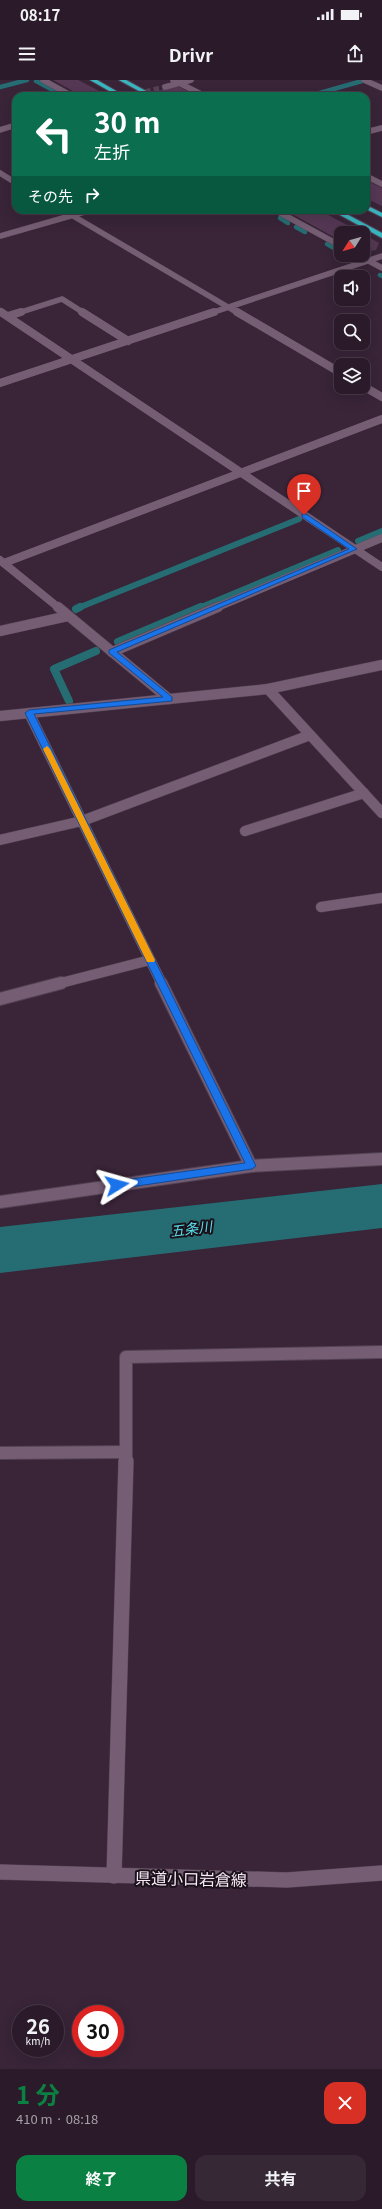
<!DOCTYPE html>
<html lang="ja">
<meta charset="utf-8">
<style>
body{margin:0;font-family:Georgia,"Noto Sans JP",serif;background:#372836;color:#f1f3f6;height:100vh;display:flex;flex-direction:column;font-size:15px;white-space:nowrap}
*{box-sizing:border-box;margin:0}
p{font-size:13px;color:#a6a1a8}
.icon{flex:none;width:22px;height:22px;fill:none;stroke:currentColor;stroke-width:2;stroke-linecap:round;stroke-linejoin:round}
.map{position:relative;height:1989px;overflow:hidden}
.sheet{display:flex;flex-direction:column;background:#2b1b2a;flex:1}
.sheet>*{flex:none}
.top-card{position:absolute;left:12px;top:12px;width:358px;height:122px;border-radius:12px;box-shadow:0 4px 16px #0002,0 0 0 1px #473947;background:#0b6e4f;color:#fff;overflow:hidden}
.needle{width:26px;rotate:233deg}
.buttons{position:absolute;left:334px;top:146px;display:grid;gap:8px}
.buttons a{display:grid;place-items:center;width:36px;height:36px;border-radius:8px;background:#2b1b2a;box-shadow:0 4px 16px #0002,0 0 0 1px #473947;font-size:20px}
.speed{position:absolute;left:12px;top:1925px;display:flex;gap:8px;font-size:20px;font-weight:700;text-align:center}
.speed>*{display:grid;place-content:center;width:52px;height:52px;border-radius:50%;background:#2b1b2a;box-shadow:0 4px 16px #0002,0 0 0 1px #473947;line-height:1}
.speed small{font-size:10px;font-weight:400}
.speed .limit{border:6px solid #d22;background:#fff;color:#111}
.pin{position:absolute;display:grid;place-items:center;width:34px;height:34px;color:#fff;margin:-41px -17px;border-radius:50% 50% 50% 0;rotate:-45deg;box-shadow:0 0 4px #0007}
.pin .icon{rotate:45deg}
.me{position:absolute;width:44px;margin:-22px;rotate:82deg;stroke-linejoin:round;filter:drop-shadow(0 0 3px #0008)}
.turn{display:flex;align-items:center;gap:14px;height:84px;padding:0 16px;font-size:18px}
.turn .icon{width:52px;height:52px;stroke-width:2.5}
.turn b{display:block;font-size:28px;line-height:34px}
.then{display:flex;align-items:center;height:38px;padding:0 16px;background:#0003;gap:8px;font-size:15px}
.round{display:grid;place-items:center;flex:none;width:42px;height:42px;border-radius:12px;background:#372836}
.headline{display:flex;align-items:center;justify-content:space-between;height:68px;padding:0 16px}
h1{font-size:24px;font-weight:700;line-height:30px;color:#0b8043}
.action{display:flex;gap:8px;margin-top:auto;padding:8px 16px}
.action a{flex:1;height:46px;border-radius:12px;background:#0b8043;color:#fff;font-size:16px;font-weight:700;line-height:46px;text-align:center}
.action a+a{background:#372836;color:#f1f3f6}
.status{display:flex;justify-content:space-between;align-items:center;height:28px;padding:0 20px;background:#2b1b2a;direction:ltr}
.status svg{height:11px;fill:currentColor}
header{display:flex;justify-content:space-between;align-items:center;height:52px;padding:0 16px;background:#2b1b2a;font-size:18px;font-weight:700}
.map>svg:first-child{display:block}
.green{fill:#553854}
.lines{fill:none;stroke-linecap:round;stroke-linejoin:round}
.stream-far2{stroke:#266d73;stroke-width:4.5}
.stream-far1{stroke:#266d73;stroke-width:6}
.stream{stroke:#266d73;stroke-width:8}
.river{fill:#266d73;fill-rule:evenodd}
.minor-tunnel{stroke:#564254;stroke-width:5.5;stroke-dasharray:5.5 3;stroke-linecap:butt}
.service-casing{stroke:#534253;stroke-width:11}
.minor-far4-casing{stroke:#534253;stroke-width:6}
.minor-far3-casing{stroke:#534253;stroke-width:8}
.minor-far2-casing{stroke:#534253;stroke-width:11}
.minor-far1-casing{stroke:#534253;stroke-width:14}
.minor-casing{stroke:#534253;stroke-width:16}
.tertiary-far1-casing{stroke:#534253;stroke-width:6}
.tertiary-casing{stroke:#534253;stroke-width:8}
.secondary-casing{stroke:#534253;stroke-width:16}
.motorway-casing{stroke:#534253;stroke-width:2}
.service{stroke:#755d73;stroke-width:10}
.minor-far4{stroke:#755d73;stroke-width:5.5}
.minor-far3{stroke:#755d73;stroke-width:8}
.minor-far2{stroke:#755d73;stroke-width:10}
.minor-far1{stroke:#755d73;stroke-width:12}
.minor{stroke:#755d73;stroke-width:15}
.tertiary-far1{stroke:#755d73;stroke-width:5.5}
.tertiary{stroke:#755d73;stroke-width:8}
.secondary{stroke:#755d73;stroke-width:15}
.motorway{fill:#38b7c1;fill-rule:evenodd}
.route{fill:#1a73e8;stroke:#114b97}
.slow{fill:#f59e0b}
.labels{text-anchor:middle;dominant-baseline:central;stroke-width:4;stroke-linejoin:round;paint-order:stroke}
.water-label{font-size:14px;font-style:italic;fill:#58e0ec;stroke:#1b111a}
.near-street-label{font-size:16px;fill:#f7e9f6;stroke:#1b111a}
</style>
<div class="status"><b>08:17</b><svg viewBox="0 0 49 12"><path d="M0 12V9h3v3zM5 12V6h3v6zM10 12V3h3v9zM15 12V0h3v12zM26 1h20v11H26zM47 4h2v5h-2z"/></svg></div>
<header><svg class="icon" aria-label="menu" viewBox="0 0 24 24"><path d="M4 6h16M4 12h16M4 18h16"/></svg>Drivr<svg class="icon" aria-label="share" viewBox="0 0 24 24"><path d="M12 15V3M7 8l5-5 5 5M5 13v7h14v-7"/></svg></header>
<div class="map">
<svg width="382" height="1989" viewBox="0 0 382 1989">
<rect width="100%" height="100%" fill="#392438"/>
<!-- green -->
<g class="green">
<path d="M53,0H78L109,16H82Z"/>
<path d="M173,7H179L197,16H168L158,11Z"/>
<path d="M366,100L382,108V126L366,118Z"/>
<path d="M285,130H319L362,153H341V161Z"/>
<path d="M363,154L379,163L376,170L363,172Z"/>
</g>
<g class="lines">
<!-- stream-far2 -->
<g class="stream-far2">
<path d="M36,1L64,16"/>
<path d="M0,7L27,0"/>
<path d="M309,16L362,1"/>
<path d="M280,138L288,143"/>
<path d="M296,147L305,152"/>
<path d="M327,164L341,172"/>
<path d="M380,195L382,196"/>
</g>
<!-- stream-far1 -->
<g class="stream-far1">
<path d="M358,461L382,451"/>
<path d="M78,528L299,439"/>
<path d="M199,528L338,470"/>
</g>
<!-- stream -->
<g class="stream">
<path d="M76,529L80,527"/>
<path d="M118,562L201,527"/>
<path d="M69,621L54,589L96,571"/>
</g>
<!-- river -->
<path class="river" d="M382,1104V1148L0,1193V1147Z"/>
<!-- minor-tunnel -->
<path class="minor-tunnel" d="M129,16L165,7"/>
<!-- service casing -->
<g class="service-casing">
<g id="service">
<path d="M245,751L364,713"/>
<path d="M321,827L382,818"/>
</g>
</g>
<!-- minor-far4 casing -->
<g class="minor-far4-casing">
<g id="minor-far4">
<path d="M43,0L72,16"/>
<path d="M173,0L205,16"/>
<path d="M364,0L382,8"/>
<path d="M165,7L191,0"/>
<path d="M0,50L16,45"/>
<path d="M366,52L382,48"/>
<path d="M0,93L16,103"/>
<path d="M366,96L382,104"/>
<path d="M63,130L238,233"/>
<path d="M275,130L341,166"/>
<path d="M0,156L91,130"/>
<path d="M358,175L382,188"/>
<path d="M0,231L3,233"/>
<path d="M18,233L62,219L84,233"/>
</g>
</g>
<!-- minor-far3 casing -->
<g class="minor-far3-casing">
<g id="minor-far3">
<path d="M1,232L382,487"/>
<path d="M82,232L128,261"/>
<path d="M237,232L341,293"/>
<path d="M8,236L21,232"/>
<path d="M363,306L382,317"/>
<path d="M0,480L59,528"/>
<path d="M4,483L382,339"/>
<path d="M215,528L382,458"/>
</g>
</g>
<!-- minor-far2 casing -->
<g class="minor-far2-casing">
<g id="minor-far2">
<path d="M58,527L169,619"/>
<path d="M0,551L68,536"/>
<path d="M112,572L218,527"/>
<path d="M268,609L382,733"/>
<path d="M29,633L162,904"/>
<path d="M0,636L268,609L382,585"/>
<path d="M0,760L82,741L310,655"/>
<path d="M57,904L150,880"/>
</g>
</g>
<!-- minor-far1 casing -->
<g class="minor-far1-casing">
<g id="minor-far1">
<path d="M161,903L251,1086"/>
<path d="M0,919L61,903"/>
<path d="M0,1122L251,1086L382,1079"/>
<path d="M0,1373L126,1372"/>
<path d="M126,1382V1277L382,1272"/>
</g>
</g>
<!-- minor casing -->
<g class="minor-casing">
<path id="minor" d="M114,1796L126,1381"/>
</g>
<!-- tertiary-far1 casing -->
<g class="tertiary-far1-casing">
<path id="tertiary-far1" d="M211,233L382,176"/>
</g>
<!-- tertiary casing -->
<g class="tertiary-casing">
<path id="tertiary" d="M0,303L214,232"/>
</g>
<!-- secondary casing -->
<g class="secondary-casing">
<path id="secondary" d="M0,1792L287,1800L382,1793"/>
</g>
<!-- motorway casing -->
<g class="motorway-casing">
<g id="motorway">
<path d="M90,0H97L125,16H118Z"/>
<path d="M119,0H126L155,16H148Z"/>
<path d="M366,125L382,133V137L366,129Z"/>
<path d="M331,130H339L382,153V158Z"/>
</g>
</g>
<!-- service -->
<use href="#service" class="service"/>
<!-- minor-far4 -->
<use href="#minor-far4" class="minor-far4"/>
<!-- minor-far3 -->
<use href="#minor-far3" class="minor-far3"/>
<!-- minor-far2 -->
<use href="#minor-far2" class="minor-far2"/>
<!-- minor-far1 -->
<use href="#minor-far1" class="minor-far1"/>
<!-- minor -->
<use href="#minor" class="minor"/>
<!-- tertiary-far1 -->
<use href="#tertiary-far1" class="tertiary-far1"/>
<!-- tertiary -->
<use href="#tertiary" class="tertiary"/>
<!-- secondary -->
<use href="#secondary" class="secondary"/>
<!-- motorway -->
<use href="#motorway" class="motorway"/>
</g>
<!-- route -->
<path class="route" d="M302,434H306L357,469L117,572L172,617V621L34,634L256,1086L252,1089L117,1109L112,1105L117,1101L245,1083L25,633L29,630L163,617L109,573V570L349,469L302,437Z"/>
<!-- slow -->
<path class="slow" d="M47,666L50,669L155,880L154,882H147L146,880L43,669Z"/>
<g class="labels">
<!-- water labels -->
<g class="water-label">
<text transform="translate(191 1148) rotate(-7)">五条川</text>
</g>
<!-- near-street labels -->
<g class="near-street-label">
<text transform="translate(191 1798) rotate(1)">県道小口岩倉線</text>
</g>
</g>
</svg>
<div class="buttons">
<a><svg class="needle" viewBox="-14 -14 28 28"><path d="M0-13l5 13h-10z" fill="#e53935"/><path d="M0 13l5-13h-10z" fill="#a6a1a8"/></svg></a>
<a><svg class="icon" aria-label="sound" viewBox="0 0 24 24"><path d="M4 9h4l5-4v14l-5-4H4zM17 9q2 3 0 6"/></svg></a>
<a><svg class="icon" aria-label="search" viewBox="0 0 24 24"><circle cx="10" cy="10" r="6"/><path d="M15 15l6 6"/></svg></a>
<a><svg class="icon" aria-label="layers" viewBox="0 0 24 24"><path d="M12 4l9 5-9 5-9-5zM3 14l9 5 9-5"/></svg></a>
</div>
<div class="speed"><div>26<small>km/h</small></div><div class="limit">30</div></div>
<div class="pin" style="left:304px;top:435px;background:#d93025"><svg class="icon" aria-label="arrive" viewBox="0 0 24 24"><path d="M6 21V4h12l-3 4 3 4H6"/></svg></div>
<svg class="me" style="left:117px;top:1105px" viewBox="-20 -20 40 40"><path d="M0-17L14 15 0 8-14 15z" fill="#1a73e8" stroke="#fff" stroke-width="4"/></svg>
<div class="top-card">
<div class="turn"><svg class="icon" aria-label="left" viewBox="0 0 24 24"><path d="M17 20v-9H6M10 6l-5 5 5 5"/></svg><div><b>30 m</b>左折</div></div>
<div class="then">その先<svg class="icon" aria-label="right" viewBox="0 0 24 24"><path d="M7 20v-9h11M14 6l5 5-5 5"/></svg></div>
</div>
</div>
<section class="sheet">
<div class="headline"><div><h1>1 分</h1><p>410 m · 08:18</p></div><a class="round" style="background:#d93025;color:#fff"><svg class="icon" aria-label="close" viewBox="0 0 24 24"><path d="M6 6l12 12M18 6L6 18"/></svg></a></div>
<div class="action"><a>終了</a><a>共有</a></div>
</section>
